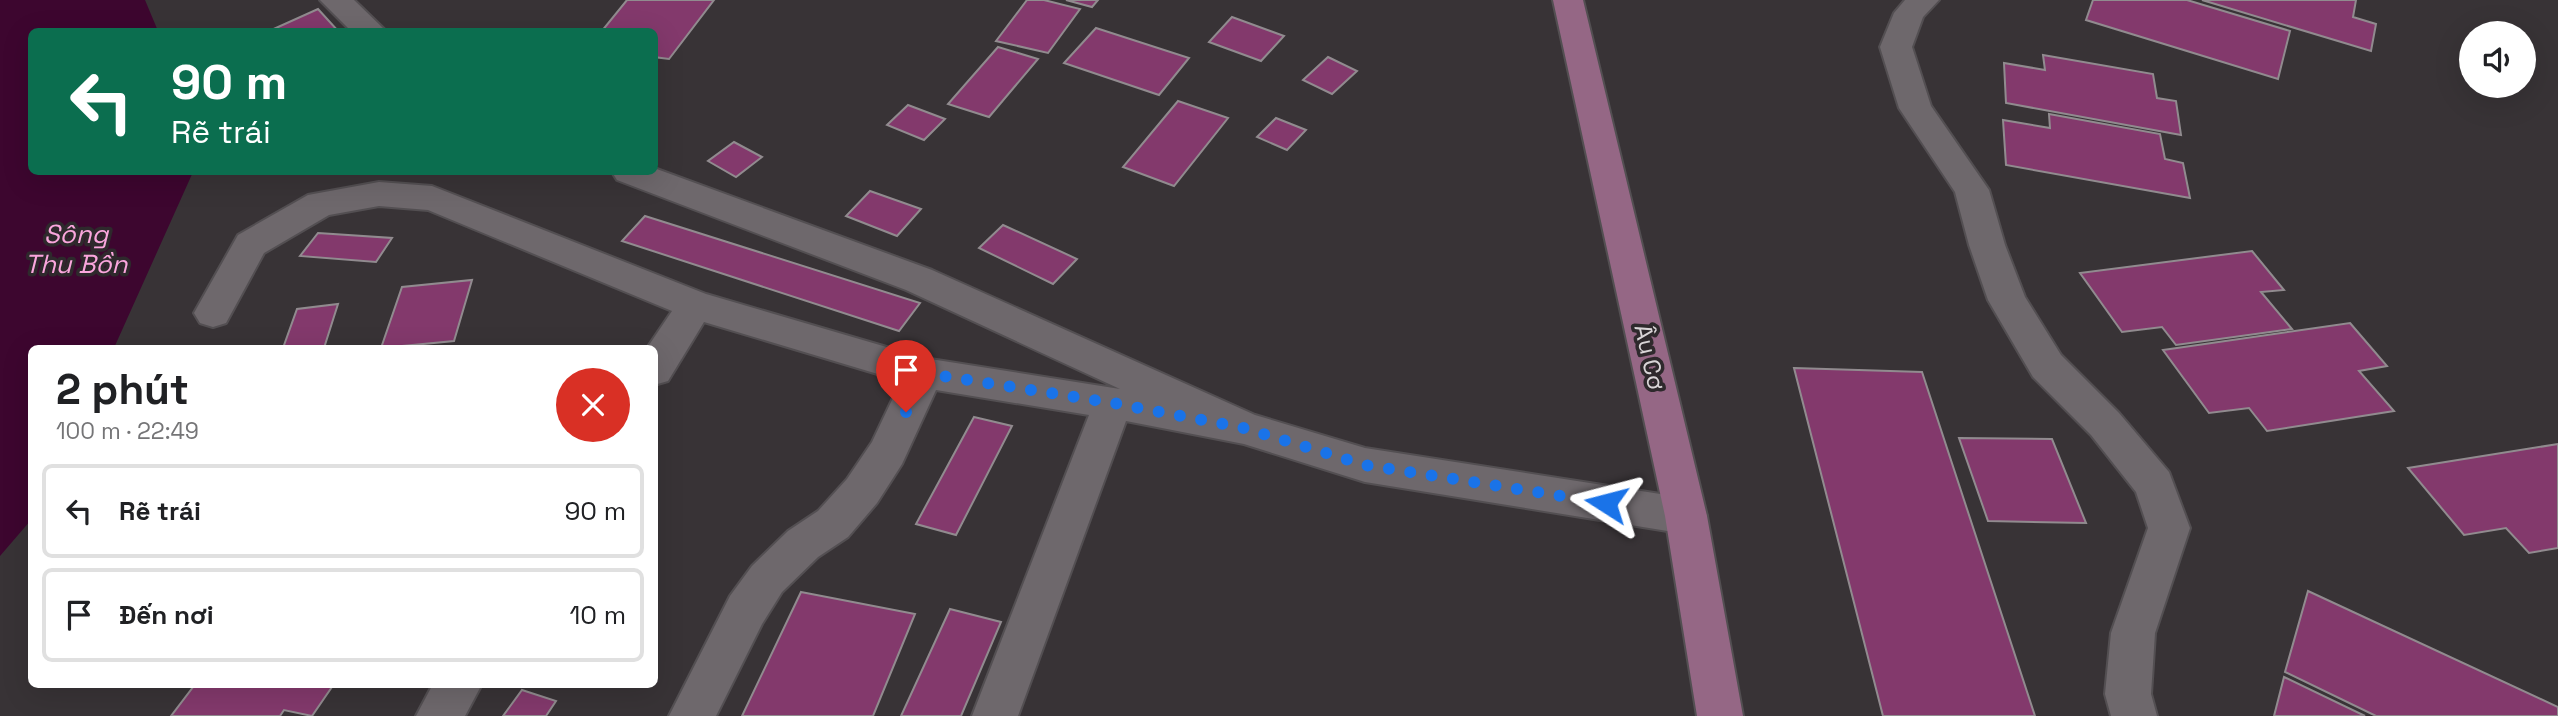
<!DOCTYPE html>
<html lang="vi">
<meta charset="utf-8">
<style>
body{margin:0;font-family:"Space Grotesk",sans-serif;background:#f6f6f6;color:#202124;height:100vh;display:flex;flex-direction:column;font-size:26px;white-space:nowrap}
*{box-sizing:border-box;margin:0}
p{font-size:23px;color:#757577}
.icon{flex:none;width:38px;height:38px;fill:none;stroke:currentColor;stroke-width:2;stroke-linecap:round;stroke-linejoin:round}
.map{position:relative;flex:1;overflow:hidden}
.drawer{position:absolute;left:28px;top:345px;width:630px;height:343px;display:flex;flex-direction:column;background:#fff;border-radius:10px;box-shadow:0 7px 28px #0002}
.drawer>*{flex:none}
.top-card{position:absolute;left:28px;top:28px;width:630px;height:147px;border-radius:10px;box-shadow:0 7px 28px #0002;background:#0b6e4f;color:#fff;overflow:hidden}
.fabs{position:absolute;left:2459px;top:21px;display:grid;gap:14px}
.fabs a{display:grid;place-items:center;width:77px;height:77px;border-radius:50%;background:#fff;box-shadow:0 7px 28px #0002;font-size:35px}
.pin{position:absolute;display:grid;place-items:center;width:60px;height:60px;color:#fff;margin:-72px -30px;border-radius:50% 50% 50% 0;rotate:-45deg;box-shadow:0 0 7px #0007}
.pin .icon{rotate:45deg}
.me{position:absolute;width:77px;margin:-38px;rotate:279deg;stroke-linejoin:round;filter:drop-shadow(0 0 5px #0008)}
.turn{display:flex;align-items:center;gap:24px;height:147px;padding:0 28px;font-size:32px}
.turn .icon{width:91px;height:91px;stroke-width:2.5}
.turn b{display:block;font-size:49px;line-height:60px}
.round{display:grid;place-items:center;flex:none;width:74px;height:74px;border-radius:37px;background:#f6f6f6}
.head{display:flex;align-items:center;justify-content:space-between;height:119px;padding:0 28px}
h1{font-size:42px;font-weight:700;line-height:52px}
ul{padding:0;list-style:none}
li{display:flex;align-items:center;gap:21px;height:94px;margin:0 14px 10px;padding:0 14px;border:4px solid #e0e0e0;border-radius:10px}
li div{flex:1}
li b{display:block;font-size:26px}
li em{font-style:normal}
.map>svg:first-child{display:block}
.water{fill:#3d062f}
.building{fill:#83396c;stroke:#918b8f;stroke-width:2}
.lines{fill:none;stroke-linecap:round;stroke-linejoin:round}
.minor-casing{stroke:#534f52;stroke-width:4}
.major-casing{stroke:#534f52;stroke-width:4}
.minor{fill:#6e686c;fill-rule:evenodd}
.major{fill:#956785;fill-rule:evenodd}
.route{stroke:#1a73e8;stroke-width:12;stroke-dasharray:0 21.6}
.labels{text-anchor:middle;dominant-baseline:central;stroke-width:7;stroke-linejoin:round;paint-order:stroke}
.street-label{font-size:24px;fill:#d9d5d7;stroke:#2e292c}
.water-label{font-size:26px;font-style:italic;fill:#faa6dd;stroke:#2e292c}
</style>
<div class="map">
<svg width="2558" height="716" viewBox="0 0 2558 716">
<rect width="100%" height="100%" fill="#383336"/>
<!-- water -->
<path class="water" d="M0,0H145L158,31L32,32V172H193L114,348H32L31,520L0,556Z"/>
<!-- building -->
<g class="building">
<path d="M627,0H714L669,59L654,57V32H601Z"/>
<path d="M1027,0H1044L1080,9L1048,53L996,41Z"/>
<path d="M1066,0H1098L1092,7Z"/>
<path d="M2093,0H2187L2290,31L2278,79L2086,20Z"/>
<path d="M2202,0H2356L2353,17L2376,24L2371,51Z"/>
<path d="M318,9L339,32H267Z"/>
<path d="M1232,17L1284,36L1261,61L1209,42Z"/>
<path d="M1096,28L1189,58L1159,95L1064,63Z"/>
<path d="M998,47L1038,59L989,117L948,104Z"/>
<path d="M2043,55L2153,74L2157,98L2176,101L2181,135L2006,103L2004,63L2045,70Z"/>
<path d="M1328,57L1357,71L1332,94L1303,80Z"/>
<path d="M1178,101L1228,118L1174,186L1123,167Z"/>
<path d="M908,105L945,119L924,140L887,125Z"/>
<path d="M2049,114L2160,134L2165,159L2183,163L2190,198L2006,165L2003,120L2050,128Z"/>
<path d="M1276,118L1306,130L1287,150L1257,137Z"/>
<path d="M734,142L762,157L736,177L708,161Z"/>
<path d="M870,191L921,209L897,236L846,216Z"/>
<path d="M645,216L920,303L899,331L622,241Z"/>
<path d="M1003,225L1077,259L1053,284L979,248Z"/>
<path d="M318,233L392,238L376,262L300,256Z"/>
<path d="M2252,251L2284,290L2261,292L2292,329L2176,345L2162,327L2122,332L2080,273Z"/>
<path d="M472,280L454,341L381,348L402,287Z"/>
<path d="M338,304L324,348H283L297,309Z"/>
<path d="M2350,323L2387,366L2359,371L2394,411L2267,431L2249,408L2209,413L2163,350Z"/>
<path d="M1794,368L1922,372L2035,716H1883Z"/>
<path d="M974,417L1012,426L956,535L916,524Z"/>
<path d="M1959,438L2052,439L2086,523L1988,521Z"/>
<path d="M2558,444V548L2529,553L2506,528L2464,535L2408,468Z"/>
<path d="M2308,591L2558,707V716H2376L2285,672Z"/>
<path d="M801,592L915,614L873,716H742Z"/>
<path d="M950,609L1001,622L961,716H901Z"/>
<path d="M2284,677L2365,716H2274Z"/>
<path d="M182,684H334L312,716L284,710L280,716H171L193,687Z"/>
<path d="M522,690L556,701L546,716H503Z"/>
</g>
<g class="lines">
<!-- minor casing -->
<g class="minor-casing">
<g id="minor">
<path d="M320,0H354L387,32H352Z"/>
<path d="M1905,0H1939L1923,17L1912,47L1931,106L1989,190L2005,245L2025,297L2061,355L2119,413L2169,472L2190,528L2155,633L2151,694L2157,716H2111L2105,694L2111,633L2148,528L2136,492L2091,435L2033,377L1988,300L1969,245L1955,192L1899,108L1880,47L1894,13Z"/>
<path d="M654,168L932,270L1255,415L1365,448L1686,498L1701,503L1707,516L1701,529L1686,534L1365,482L1244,444L1126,421L1018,716H972L1089,415L936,390L902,464L877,503L848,537L818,557L782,592L762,624L716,716H669L730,596L752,566L788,531L818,511L847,479L872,442L901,381L704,322L668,381L654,385V348H647L672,311L428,210L379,206L329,215L264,253L226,323L213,327L200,323L194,313L238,235L308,195L379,182L432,186L706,294L924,358L1120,389L906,290L617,180L612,172H654Z"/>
<path d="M433,684H482L465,716H416Z"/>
</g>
</g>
<!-- major casing -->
<g class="major-casing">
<path id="major" d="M1553,0H1583L1707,516L1743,716H1697L1665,516Z"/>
</g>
<!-- minor -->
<use href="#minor" class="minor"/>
<!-- major -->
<use href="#major" class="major"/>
</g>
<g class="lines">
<!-- route -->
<path class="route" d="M906,412L924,373L1113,403L1244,428L1365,465L1606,503"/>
</g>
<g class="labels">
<!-- street labels -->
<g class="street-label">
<text transform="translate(1650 357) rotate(77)">Âu Cơ</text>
</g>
<!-- water labels -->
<g class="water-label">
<text x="76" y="234">Sông<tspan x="76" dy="30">Thu Bồn</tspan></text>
</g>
</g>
</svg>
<div class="fabs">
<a><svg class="icon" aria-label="sound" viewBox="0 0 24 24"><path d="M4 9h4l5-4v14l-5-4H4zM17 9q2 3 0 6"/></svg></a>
</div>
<div class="pin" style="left:906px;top:412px;background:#d93025"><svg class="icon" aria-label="arrive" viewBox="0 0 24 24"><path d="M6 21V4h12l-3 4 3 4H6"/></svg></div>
<svg class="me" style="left:1606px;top:503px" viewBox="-20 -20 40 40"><path d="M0-17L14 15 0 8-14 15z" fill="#1a73e8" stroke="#fff" stroke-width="4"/></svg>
<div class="top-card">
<div class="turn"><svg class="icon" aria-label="left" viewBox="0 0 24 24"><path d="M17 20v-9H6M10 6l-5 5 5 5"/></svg><div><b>90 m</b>Rẽ trái</div></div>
</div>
<section class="drawer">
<div class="head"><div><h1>2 phút</h1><p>100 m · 22:49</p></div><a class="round" style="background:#d93025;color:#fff"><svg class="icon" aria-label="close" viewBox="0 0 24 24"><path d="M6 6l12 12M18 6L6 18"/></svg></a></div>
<ul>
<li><svg class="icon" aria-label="left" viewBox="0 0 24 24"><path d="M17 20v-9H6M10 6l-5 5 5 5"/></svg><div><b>Rẽ trái</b></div><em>90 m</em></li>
<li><svg class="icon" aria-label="arrive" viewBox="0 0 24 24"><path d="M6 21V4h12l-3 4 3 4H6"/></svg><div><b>Đến nơi</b></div><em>10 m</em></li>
</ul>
</section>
</div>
